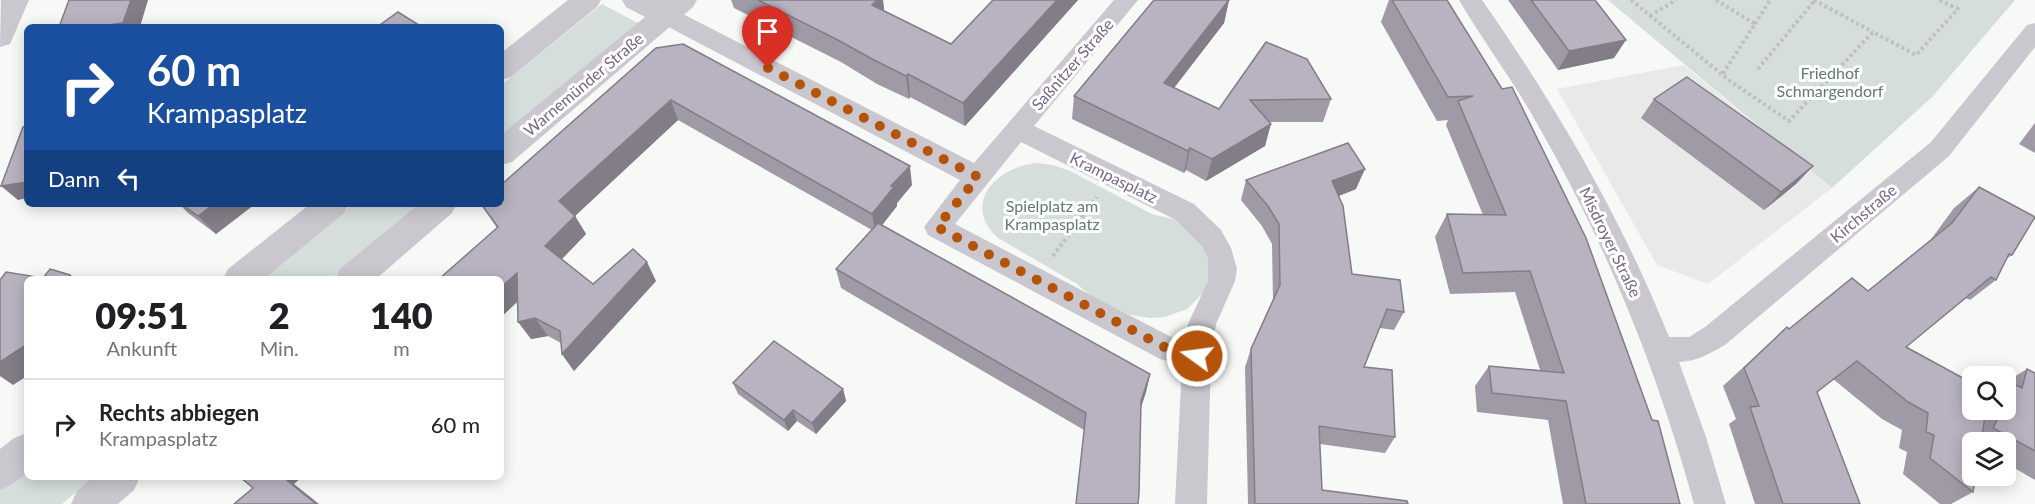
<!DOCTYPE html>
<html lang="de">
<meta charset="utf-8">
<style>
body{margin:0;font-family:Lato,sans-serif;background:#f6f6f6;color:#202124;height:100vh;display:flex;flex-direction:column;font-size:22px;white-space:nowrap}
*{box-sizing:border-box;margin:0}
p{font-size:20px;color:#757577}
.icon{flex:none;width:33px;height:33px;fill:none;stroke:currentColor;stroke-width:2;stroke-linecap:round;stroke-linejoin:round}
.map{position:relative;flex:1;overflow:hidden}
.panel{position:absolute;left:24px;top:276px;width:480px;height:204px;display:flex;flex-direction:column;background:#fff;border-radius:9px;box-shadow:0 3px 15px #0003}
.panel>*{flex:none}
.top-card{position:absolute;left:24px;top:24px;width:480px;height:183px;border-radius:9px;box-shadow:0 3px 15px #0003;background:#1a4fa0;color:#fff;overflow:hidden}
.controls{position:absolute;left:1962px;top:366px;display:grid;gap:12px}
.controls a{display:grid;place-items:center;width:54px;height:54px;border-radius:9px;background:#fff;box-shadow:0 3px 15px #0003;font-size:30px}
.pin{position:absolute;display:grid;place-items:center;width:51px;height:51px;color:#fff;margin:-62px -26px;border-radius:50% 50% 50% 0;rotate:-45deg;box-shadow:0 0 6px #0007}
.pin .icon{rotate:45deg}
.me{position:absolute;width:66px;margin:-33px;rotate:284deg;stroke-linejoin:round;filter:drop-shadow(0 0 4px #0008)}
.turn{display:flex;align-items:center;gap:21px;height:126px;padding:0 24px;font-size:27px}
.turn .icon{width:78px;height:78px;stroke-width:2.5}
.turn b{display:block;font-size:42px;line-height:51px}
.then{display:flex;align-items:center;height:57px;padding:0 24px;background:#0003;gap:12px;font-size:22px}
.eta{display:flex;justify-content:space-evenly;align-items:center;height:102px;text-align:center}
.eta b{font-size:36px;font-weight:800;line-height:42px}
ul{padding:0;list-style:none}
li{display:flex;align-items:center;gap:18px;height:90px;padding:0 24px;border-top:2px solid #e0e0e0}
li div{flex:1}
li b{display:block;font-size:22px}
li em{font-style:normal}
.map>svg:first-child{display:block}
.built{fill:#e8eaea}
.green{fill:#d5dedb}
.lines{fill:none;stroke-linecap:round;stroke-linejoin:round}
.path{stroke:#c1bec4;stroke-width:4;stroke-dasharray:3 3;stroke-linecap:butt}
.minor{fill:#cac7cf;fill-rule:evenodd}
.tertiary{fill:#cac7cf;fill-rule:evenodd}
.wall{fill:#9f9aa6}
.shaded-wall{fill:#827d87}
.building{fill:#b9b3c1;stroke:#827d87;stroke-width:1.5}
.route{stroke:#b45309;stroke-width:10;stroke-dasharray:0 18}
.labels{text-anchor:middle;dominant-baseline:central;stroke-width:6;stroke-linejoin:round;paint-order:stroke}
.street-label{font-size:16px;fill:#76668a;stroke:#fff}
.park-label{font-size:16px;fill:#617a76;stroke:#fff}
</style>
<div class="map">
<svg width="2035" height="504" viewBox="0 0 2035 504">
<rect width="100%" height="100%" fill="#f6f9f6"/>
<!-- built -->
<path class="built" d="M1684,65L1832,188L1708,284L1657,265L1557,89Z"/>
<!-- green -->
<g class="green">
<path d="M1608,0H2015L1932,97L1832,188Z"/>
<path d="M602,4L638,23L501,137V85Z"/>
<path d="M1037,163L1053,165L1070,171L1152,214L1176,220L1203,242L1212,270L1204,292L1187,309L1165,317L1150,318L1130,315L1091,296L1077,284L998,238C960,203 998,166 1037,163Z"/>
<path d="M353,204H421L331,279H260Z"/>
<path d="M27,467V477H94L62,504H0V489Z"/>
</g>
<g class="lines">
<!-- path -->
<g class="path">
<path d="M1631,0L1730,81L1789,121L1873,32L1916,55L1958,9L1939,0"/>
<path d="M1716,0L1755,24L1722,75"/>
<path d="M1814,0L1873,32"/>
<path d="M1650,16L1676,0"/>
<path d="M1755,24L1770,0"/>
<path d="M1758,69L1815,0"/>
<path d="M1053,256L1097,197"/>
</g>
<!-- minor -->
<g class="minor">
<path d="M1114,0H1138L1034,126L1194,204L1221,230L1231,248L1237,269L1235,281L1216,324L1211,356L1207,504H1175L1182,365L1160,359L928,235L924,227L960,180L657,21L653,15L657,9L665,7L673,9L974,163ZM1021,142L1176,220L1202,246L1208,258V281L1188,324L1185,341L1175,339L955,224Z"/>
<path d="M1459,0H1482C1556,106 1621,217 1669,337H1689L1705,327L1931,142L2027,25L2035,23V47L1949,156L1725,345C1709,354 1698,361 1679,362L1706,437L1726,504H1694C1657,370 1608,248 1539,127C1515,83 1484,43 1459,0Z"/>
</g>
<!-- tertiary -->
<g class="tertiary">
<path d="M1,0H29L10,44L0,47Z"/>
<path d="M568,0H601L597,7L511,77L501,80V53Z"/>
<path d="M622,0H697L693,7L512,162L501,165V135L645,17L626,7Z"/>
<path d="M310,204H349L344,213L264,279H223L228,269Z"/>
<path d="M419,204H457L452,213L376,279H335L340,269Z"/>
<path d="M27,433V473L13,484L0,490V449L14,438Z"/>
<path d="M93,477H140L134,490L118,504H71L77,491Z"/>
</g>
</g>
<!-- wall -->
<g class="wall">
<path d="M731,0H883L884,11L951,44L993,0H1078L965,126L910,97L909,99L877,84L841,62L734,8Z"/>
<path d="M1229,0L1224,23L1174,88L1219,109L1266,42L1331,99L1323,122H1270L1265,146L1206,181L1186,170L1184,173L1072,119L1074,96Z"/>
<path d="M1389,0H1447L1680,504H1563L1548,420L1477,412L1475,386L1489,366L1540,370L1515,292L1450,294L1435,237L1447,214L1483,215L1446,125L1448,120L1437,121L1381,22Z"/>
<path d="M1508,0H1595L1614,58L1558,70Z"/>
<path d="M656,48L912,185L897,203V206L882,225L1150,374L1146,392L1141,408L1084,430L841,288L836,269L872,230L678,120L575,216L586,234L562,259L593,284L656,281L574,371L562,354L561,343L548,336L531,339L517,302L501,317V279L497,228L481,204Z"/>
<path d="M1654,99L1813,166L1796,184L1764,210L1641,118Z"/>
<path d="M2035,123V153L2019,144Z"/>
<path d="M1246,180L1356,189L1338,196L1352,274L1404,312L1394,330L1380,328L1364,367L1395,437L1385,453L1320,444L1322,490L1408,504H1248L1245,367L1251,349L1273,301L1272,244L1262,226L1241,200Z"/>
<path d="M1979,187L2012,255L2006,259L1996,280L1970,300L1966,298L1906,347L1972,410H2006V382L2027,369L2035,373V480L2006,463V442H1972L1973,492L1951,504H1940L1903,474L1907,452L1899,448L1902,430L1882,419L1833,379L1817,392L1860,504H1755L1729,424L1736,419L1723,386L1787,327L1789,329L1868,291L1929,242L1954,208Z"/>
<path d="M179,204H255L216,234L188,213Z"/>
<path d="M733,383L843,389L846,401L816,434L797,421L788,431L738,394Z"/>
</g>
<!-- shaded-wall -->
<g class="shaded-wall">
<path d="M131,0H148L140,27H93Z"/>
<path d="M877,0H883L885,19L872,5Z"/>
<path d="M1057,0H1078L965,126L963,103Z"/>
<path d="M1229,0L1224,23L1160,106L1164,83Z"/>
<path d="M1626,40L1614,58L1558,70L1569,51Z"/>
<path d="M908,74L910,97L909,99L906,76Z"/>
<path d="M671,100L678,120L575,216L586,234L557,264L545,246L559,201Z"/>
<path d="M1271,124L1265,146L1206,181L1212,159Z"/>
<path d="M1190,148L1186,170L1184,173L1188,151Z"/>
<path d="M910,166L912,185L897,203V206L876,233L872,214L891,186Z"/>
<path d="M1813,166L1796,184L1764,210L1781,192Z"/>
<path d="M1365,169L1356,189L1324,202L1332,181Z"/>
<path d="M27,182V198L18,200L1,186Z"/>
<path d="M214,204H255L216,234L198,216Z"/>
<path d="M647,262L656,281L574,371L562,354Z"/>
<path d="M517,273L529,291L501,317V287Z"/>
<path d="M535,318L548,336L531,339L518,322Z"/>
<path d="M27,344V376L13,385L0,376V362Z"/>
<path d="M1150,374L1146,392L1137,418L1141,401Z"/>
<path d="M843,389L846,401L816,434L812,423Z"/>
<path d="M793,410L797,421L788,431L784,420Z"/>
<path d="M283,477H302L294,484L319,504H316Z"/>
</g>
<!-- building -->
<g class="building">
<path d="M69,0H131L123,23L93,27H59Z"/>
<path d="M758,0H877L872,5L951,44L993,0H1057L963,103L908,74L906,76L874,60L836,39Z"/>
<path d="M1154,0H1229L1164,83L1219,109L1266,42L1307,59L1331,99L1250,100L1271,124L1212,159L1190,148L1188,151L1074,96Z"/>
<path d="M1392,0H1447L1502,89L1512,87L1586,238L1652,420L1658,421L1680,504H1586L1566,401L1492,393L1489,366L1564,373L1530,271L1463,273L1447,214L1506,215L1458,101L1473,96L1448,97Z"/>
<path d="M1531,0H1595L1626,40L1569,51Z"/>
<path d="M398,12L422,27H377Z"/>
<path d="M683,44L910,166L891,186L894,187L872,214L671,100L559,201L575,216L545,246L593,284L633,249L647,262L562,354L560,331L535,318L518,322L517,273L501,287V279H439L498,227L481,204H501V185L656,48Z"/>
<path d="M1687,77L1813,166L1781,192L1654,99Z"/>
<path d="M27,126V182L1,186L23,127Z"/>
<path d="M1348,143L1365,169L1332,181L1343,206L1352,274L1400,280L1404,312L1387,309L1364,367L1392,370L1395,437L1319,426L1322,490L1407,501L1408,504H1255L1251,349L1280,285L1279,224L1268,206L1246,180Z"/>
<path d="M1979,187L2035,217L2012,255L2009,254L1996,280L1991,277L1906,347L1972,383V410H1986L1981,442H1972V476H1976L1973,492L1930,458L1934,435L1926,432L1928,413L1908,402L1857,361L1817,392L1860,504H1783L1750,407L1759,406L1744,368L1787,327L1789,329L1852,278L1868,291L1952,223Z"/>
<path d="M181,204H214L198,216Z"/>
<path d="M878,223L1150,374L1141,401L1139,493L1138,504H1076L1086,413L836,269Z"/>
<path d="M50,269L70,275L73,279H27V344L0,362V280L6,272L43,278Z"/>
<path d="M774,341L843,389L812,423L793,410L784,420L733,383Z"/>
<path d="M2027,369L2035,373V451L1993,428L2002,410H2006V401L2013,384L2022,388Z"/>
<path d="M240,477H283L316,504H234L253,488Z"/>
</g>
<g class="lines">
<!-- route -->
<path class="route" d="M768,68L978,177L937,227L1170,350L1197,356"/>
</g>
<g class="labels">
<!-- street labels -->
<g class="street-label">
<text transform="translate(1072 64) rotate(-49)">Saßnitzer Straße</text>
<text transform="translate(583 84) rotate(-40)">Warnemünder Straße</text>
<text transform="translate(1114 177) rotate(26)">Krampasplatz</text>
<text transform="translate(1863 213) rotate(-40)">Kirchstraße</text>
<text transform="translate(1611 242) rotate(64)">Misdroyer Straße</text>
</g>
<!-- park labels -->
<g class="park-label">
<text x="1830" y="72">Friedhof<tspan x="1830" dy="18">Schmargendorf</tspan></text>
<text x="1052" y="205">Spielplatz am<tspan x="1052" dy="18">Krampasplatz</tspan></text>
</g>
</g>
</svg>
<div class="controls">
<a><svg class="icon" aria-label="search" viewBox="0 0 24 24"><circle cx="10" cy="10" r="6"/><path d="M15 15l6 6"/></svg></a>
<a><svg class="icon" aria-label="layers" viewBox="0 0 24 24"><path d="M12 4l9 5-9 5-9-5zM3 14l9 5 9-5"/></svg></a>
</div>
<div class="pin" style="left:768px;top:68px;background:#d93025"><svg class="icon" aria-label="arrive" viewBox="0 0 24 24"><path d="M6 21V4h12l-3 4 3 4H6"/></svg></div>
<svg class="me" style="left:1197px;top:356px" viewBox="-20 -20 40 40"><circle r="17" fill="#b45309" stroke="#fff" stroke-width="3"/><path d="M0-11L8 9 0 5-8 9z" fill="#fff"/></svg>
<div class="top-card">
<div class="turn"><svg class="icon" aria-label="right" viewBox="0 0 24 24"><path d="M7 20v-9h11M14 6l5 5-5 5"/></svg><div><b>60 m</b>Krampasplatz</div></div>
<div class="then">Dann<svg class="icon" aria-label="left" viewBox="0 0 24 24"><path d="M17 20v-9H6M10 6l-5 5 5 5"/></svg></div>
</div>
<section class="panel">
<div class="eta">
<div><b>09:51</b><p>Ankunft</p></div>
<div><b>2</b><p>Min.</p></div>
<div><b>140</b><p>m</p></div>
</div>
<ul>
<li><svg class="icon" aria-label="right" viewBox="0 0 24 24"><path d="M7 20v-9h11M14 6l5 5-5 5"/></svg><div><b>Rechts abbiegen</b><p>Krampasplatz</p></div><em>60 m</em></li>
</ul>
</section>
</div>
